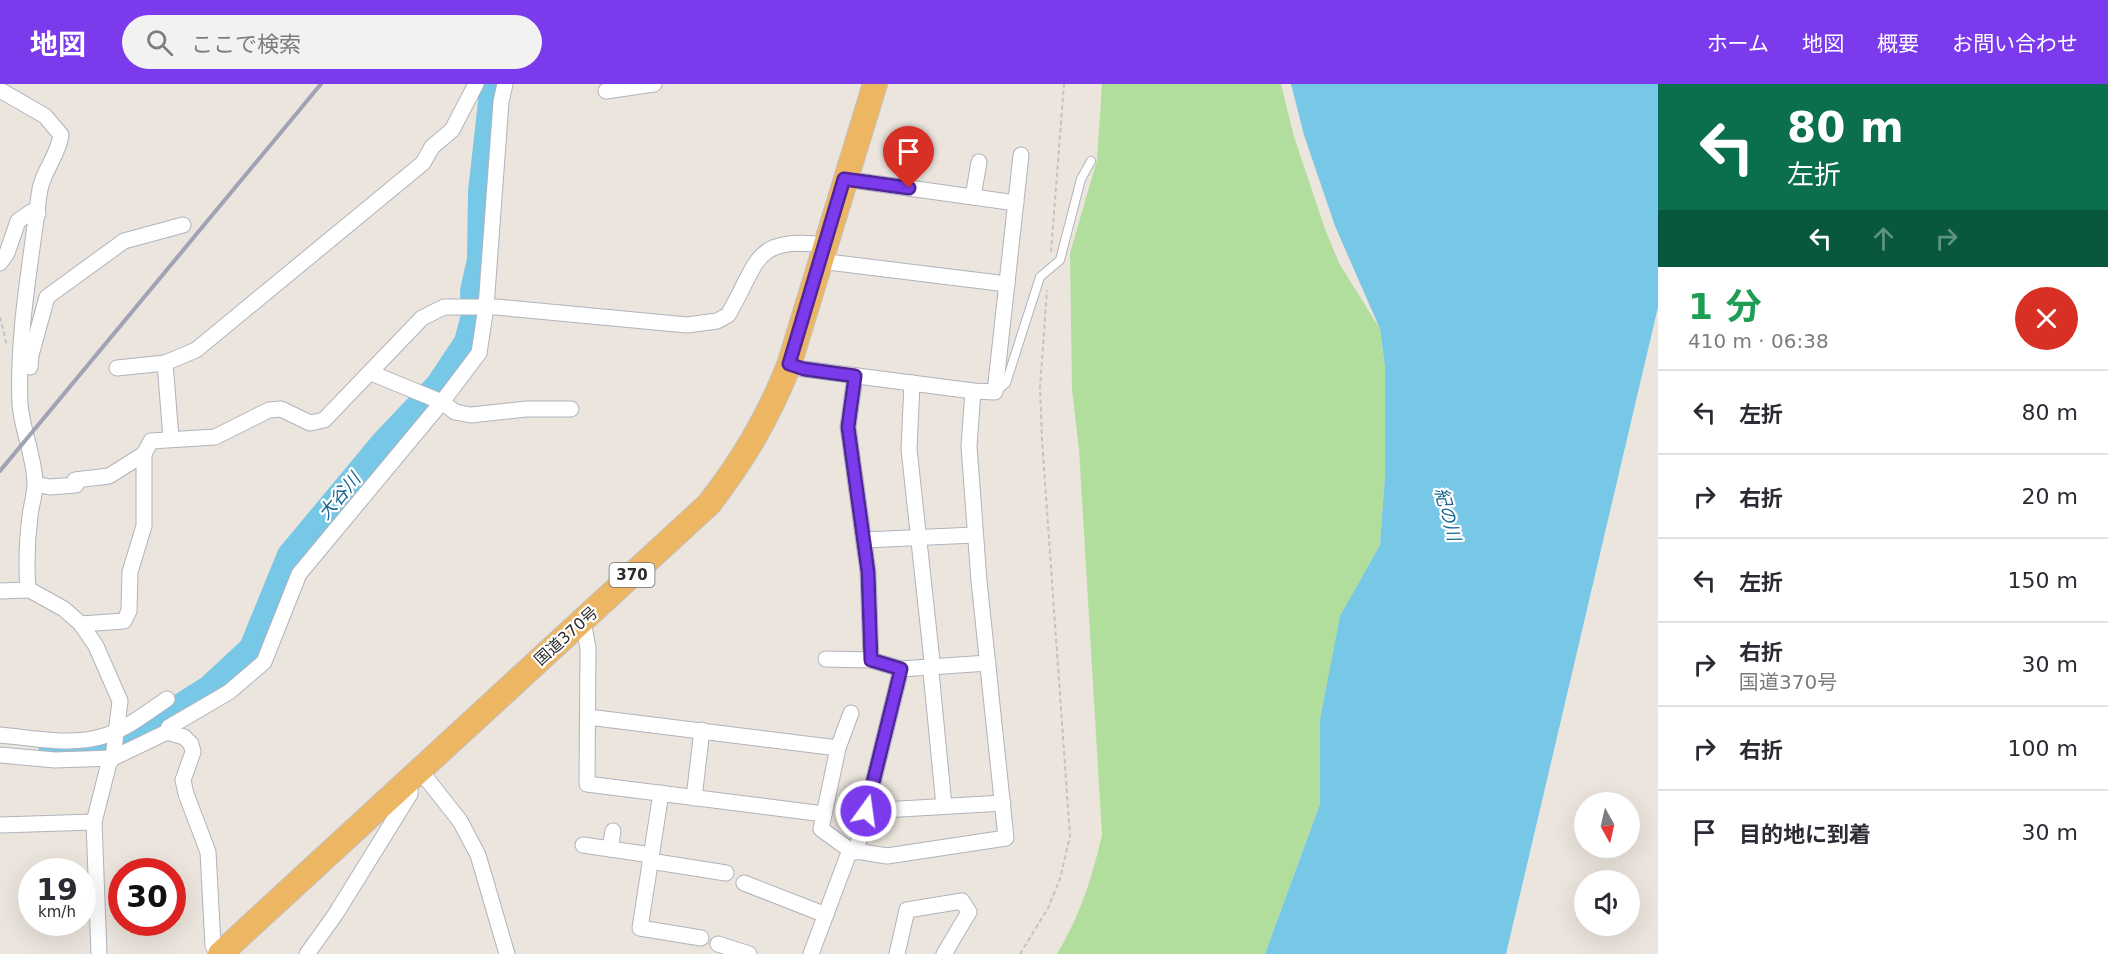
<!DOCTYPE html>
<html lang="ja">
<meta charset="utf-8">
<style>
body{margin:0;font-family:"DejaVu Sans","Noto Sans JP",sans-serif;background:#f2f2f3;color:#2b2b33;height:100vh;display:flex;flex-direction:column;font-size:22px;white-space:nowrap}
*{box-sizing:border-box;margin:0}
p{font-size:20px;color:#7c7c81}
.icon{flex:none;width:33px;height:33px;fill:none;stroke:currentColor;stroke-width:2;stroke-linecap:round;stroke-linejoin:round}
.map{position:relative;flex:1;overflow:hidden}
.panel{display:flex;flex-direction:column;background:#fff;width:450px}
.panel>*{flex:none}
.guide{background:#0b6e4f;color:#fff;overflow:hidden}
.needle{width:39px;rotate:172deg}
.buttons{position:absolute;left:1574px;top:708px;display:grid;gap:12px}
.buttons a{display:grid;place-items:center;width:66px;height:66px;border-radius:50%;background:#fff;box-shadow:0 6px 24px #0002;font-size:30px}
.speed{position:absolute;left:18px;top:774px;display:flex;gap:12px;font-size:30px;font-weight:700;text-align:center}
.speed>*{display:grid;place-content:center;width:78px;height:78px;border-radius:50%;background:#fff;box-shadow:0 6px 24px #0002;line-height:1}
.speed small{font-size:15px;font-weight:400}
.speed .limit{border:9px solid #d22;background:#fff;color:#111}
.pin{position:absolute;display:grid;place-items:center;width:51px;height:51px;color:#fff;margin:-62px -26px;border-radius:50% 50% 50% 0;rotate:-45deg;box-shadow:0 0 6px #0007}
.pin .icon{rotate:45deg}
.me{position:absolute;width:66px;margin:-33px;rotate:14deg;stroke-linejoin:round;filter:drop-shadow(0 0 4px #0008)}
.turn{display:flex;align-items:center;gap:21px;height:126px;padding:0 30px;font-size:27px}
.turn .icon{width:78px;height:78px;stroke-width:2.5}
.turn b{display:block;font-size:42px;line-height:51px}
.lanes{display:flex;align-items:center;height:57px;padding:0 30px;background:#0003;justify-content:center;gap:30px;direction:ltr}
.lanes .off{opacity:.35}
.round{display:grid;place-items:center;flex:none;width:63px;height:63px;border-radius:32px;background:#f2f2f3}
.overview{display:flex;align-items:center;justify-content:space-between;height:102px;padding:0 30px}
h1{font-size:36px;font-weight:700;line-height:45px;color:#1e9e55}
ul{padding:0;list-style:none}
li{display:flex;align-items:center;gap:18px;height:84px;padding:0 30px;border-top:2px solid #e1e1e2}
li div{flex:1}
li b{display:block;font-size:22px}
li em{font-style:normal}
header{display:flex;align-items:center;gap:36px;box-sizing:border-box;height:84px;padding:0 30px;background:#7c3aed;color:#fff}
header strong{font-size:28px}
nav{display:flex;gap:33px;margin-inline-start:auto;font-size:21px}
.search{width:420px;height:54px;background:#f2f2f3;display:flex;align-items:center;gap:15px;box-sizing:border-box;padding:0 21px;border-radius:33px;color:#7c7c81;font-size:22px}
main{display:flex;flex:1;min-height:0}
.map>svg:first-child{display:block}
.green{fill:#b2de9d}
.water{fill:#77c7e6}
.lines{fill:none;stroke-linecap:round;stroke-linejoin:round}
.river{stroke:#77c7e6;stroke-width:24}
.service-casing{stroke:#b0b3bd;stroke-width:10}
.minor-casing{stroke:#b0b3bd;stroke-width:17}
.trunk-casing{stroke:#c3c3c3;stroke-width:26}
.path{stroke:#c3c3c3;stroke-width:2;stroke-dasharray:4.5 3;stroke-linecap:butt}
.service{stroke:#fff;stroke-width:8}
.minor{stroke:#fff;stroke-width:15}
.trunk{stroke:#edb663;stroke-width:24}
.rail{stroke:#a0a3b3;stroke-width:4}
.route-casing{stroke:#51269a;stroke-width:15}
.route{stroke:#7c3aed;stroke-width:10}
.labels{text-anchor:middle;dominant-baseline:central;stroke-width:4.5;stroke-linejoin:round;paint-order:stroke}
.shield{fill:#fff;stroke:#6a6a6a;stroke-width:1.5}
.shield-label{font-size:15px;font-weight:bold;fill:#2a2a2a}
.street-label{font-size:16px;fill:#2a2a2a;stroke:#fff}
.water-label{font-size:18px;font-style:italic;fill:#176591;stroke:#fff}
</style>
<header>
<strong>地図</strong>
<div class="search"><svg class="icon" aria-label="search" viewBox="0 0 24 24"><circle cx="10" cy="10" r="6"/><path d="M15 15l6 6"/></svg>ここで検索</div>
<nav><a>ホーム</a><a>地図</a><a>概要</a><a>お問い合わせ</a></nav>
</header>
<main>
<div class="map">
<svg width="1658" height="870" viewBox="0 0 1658 870">
<rect width="100%" height="100%" fill="#ebe5dd"/>
<!-- green -->
<path class="green" d="M1102,0H1281L1294,53L1325,145L1339,179L1380,245L1385,283V392L1380,461L1340,533L1320,635V720L1265,870H1057C1080,832 1092,794 1102,751L1079,365L1072,306L1070,169L1097,76Z"/>
<!-- water -->
<path class="water" d="M1291,0H1658V223L1506,870H1265L1320,720V635L1340,532L1380,461L1385,392V283L1380,245L1335,142L1304,51Z"/>
<g class="lines">
<!-- river -->
<path class="river" d="M50,661L90,665L127,649L165,631L209,603L251,564L289,471L383,358L438,300L466,258L473,231L472,207L479,176L480,108L492,0"/>
<!-- service casing -->
<g class="service-casing">
<path id="service" d="M997,307L1006,299L1040,193L1060,176L1081,95L1091,77"/>
</g>
<!-- minor casing -->
<g class="minor-casing">
<g id="minor">
<path d="M0,6L45,32L61,51C58,73 41,89 39,111C31,179 17,249 20,320C22,347 35,374 35,400C35,411 31,422 30,432C27,456 26,480 28,505L64,525L81,540L96,562L120,617L113,674L55,676L0,671"/>
<path d="M606,7L654,0"/>
<path d="M844,95L1016,119"/>
<path d="M973,113L979,78"/>
<path d="M820,177L1007,200"/>
<path d="M0,179L7,169L18,137L31,128L38,130"/>
<path d="M165,279L171,354"/>
<path d="M789,281L804,285L973,307L995,308L1021,71"/>
<path d="M30,283L31,271L47,213L124,157L183,141"/>
<path d="M117,284L165,279L196,266L423,79L432,63L452,46L476,0"/>
<path d="M371,289L442,318L455,328L471,331L526,325H571"/>
<path d="M855,292L848,343L868,488L871,576"/>
<path d="M912,299L909,365L932,577L931,588L944,722"/>
<path d="M35,400L50,403L76,401L75,396L109,392L144,370"/>
<path d="M864,456L975,451"/>
<path d="M0,507L29,506"/>
<path d="M583,537L588,564L587,700L824,730"/>
<path d="M81,540L124,537L129,527L130,488L144,442V370L151,357L215,353L269,326L281,325L310,339L324,336L422,234L444,223H496L687,241L717,237L728,231C758,181 752,151 824,161"/>
<path d="M826,575L871,576L901,585L988,579"/>
<path d="M851,629L838,664L821,745L850,766L887,772L1006,754L979,497L969,362L973,307"/>
<path d="M588,633L838,664"/>
<path d="M167,648L169,643L229,608L264,578L299,490L442,318L479,269L486,223L501,18L505,0"/>
<path d="M0,651C34,654 73,663 107,651C129,643 148,628 167,615"/>
<path d="M419,685L460,737L478,771L507,870"/>
<path d="M661,709L640,844L701,854"/>
<path d="M694,714L702,646"/>
<path d="M866,727L1003,719"/>
<path d="M0,741L94,738"/>
<path d="M583,761L651,771"/>
<path d="M610,765L613,747"/>
<path d="M856,768L901,585"/>
<path d="M650,777L726,789"/>
<path d="M744,799L826,831"/>
<path d="M718,860L749,870"/>
<path d="M99,870L94,738L109,679L113,674L167,648L184,653L191,660L193,668L183,696L186,710L208,768L213,862L219,870"/>
<path d="M307,870L335,831L410,710V697"/>
<path d="M811,870L850,766"/>
<path d="M897,870L907,826L962,817L969,828L944,870"/>
</g>
</g>
<!-- trunk casing -->
<g class="trunk-casing">
<path id="trunk" d="M220,870L709,420C743,376 768,334 789,281L875,0"/>
</g>
<!-- path -->
<g class="path">
<path d="M1051,168L1064,0"/>
<path d="M0,233L7,262"/>
<path d="M1020,870L1048,824L1060,795L1070,752L1042,356L1040,303L1047,206"/>
</g>
<!-- service -->
<use href="#service" class="service"/>
<!-- minor -->
<use href="#minor" class="minor"/>
<!-- trunk -->
<use href="#trunk" class="trunk"/>
<!-- rail -->
<path class="rail" d="M0,387L321,0"/>
</g>
<g class="lines">
<!-- route casing -->
<g class="route-casing">
<path id="route" d="M866,727L901,585L871,576L868,488L848,343L855,292L804,285L789,280L844,95L909,104"/>
</g>
<!-- route -->
<use href="#route" class="route"/>
</g>
<g class="labels">
<!-- shield labels -->
<rect class="shield" x="609.5" y="479" width="45" height="24" rx="4.5"/>
<g class="shield-label">
<text x="632" y="491">370</text>
</g>
<!-- street labels -->
<g class="street-label">
<text transform="translate(566 552) rotate(-42)">国道370号</text>
</g>
<!-- water labels -->
<g class="water-label">
<text transform="translate(339 412) rotate(-50)">大谷川</text>
<text transform="translate(1448 430) rotate(75)">紀の川</text>
</g>
</g>
</svg>
<div class="buttons">
<a><svg class="needle" viewBox="-14 -14 28 28"><path d="M0-13l5 13h-10z" fill="#e53935"/><path d="M0 13l5-13h-10z" fill="#7c7c81"/></svg></a>
<a><svg class="icon" aria-label="sound" viewBox="0 0 24 24"><path d="M4 9h4l5-4v14l-5-4H4zM17 9q2 3 0 6"/></svg></a>
</div>
<div class="speed"><div>19<small>km/h</small></div><div class="limit">30</div></div>
<div class="pin" style="left:909px;top:104px;background:#d93025"><svg class="icon" aria-label="arrive" viewBox="0 0 24 24"><path d="M6 21V4h12l-3 4 3 4H6"/></svg></div>
<svg class="me" style="left:866px;top:727px" viewBox="-20 -20 40 40"><circle r="17" fill="#7c3aed" stroke="#fff" stroke-width="3"/><path d="M0-11L8 9 0 5-8 9z" fill="#fff"/></svg>
</div>
<section class="panel">
<div class="guide">
<div class="turn"><svg class="icon" aria-label="left" viewBox="0 0 24 24"><path d="M17 20v-9H6M10 6l-5 5 5 5"/></svg><div><b>80 m</b>左折</div></div>
<div class="lanes"><svg class="icon" aria-label="left" viewBox="0 0 24 24"><path d="M17 20v-9H6M10 6l-5 5 5 5"/></svg><svg class="icon off" aria-label="ahead" viewBox="0 0 24 24"><path d="M12 20V5M6 11l6-6 6 6"/></svg><svg class="icon off" aria-label="right" viewBox="0 0 24 24"><path d="M7 20v-9h11M14 6l5 5-5 5"/></svg></div>
</div>
<div class="overview"><div><h1>1 分</h1><p>410 m · 06:38</p></div><a class="round" style="background:#d93025;color:#fff"><svg class="icon" aria-label="close" viewBox="0 0 24 24"><path d="M6 6l12 12M18 6L6 18"/></svg></a></div>
<ul>
<li><svg class="icon" aria-label="left" viewBox="0 0 24 24"><path d="M17 20v-9H6M10 6l-5 5 5 5"/></svg><div><b>左折</b></div><em>80 m</em></li>
<li><svg class="icon" aria-label="right" viewBox="0 0 24 24"><path d="M7 20v-9h11M14 6l5 5-5 5"/></svg><div><b>右折</b></div><em>20 m</em></li>
<li><svg class="icon" aria-label="left" viewBox="0 0 24 24"><path d="M17 20v-9H6M10 6l-5 5 5 5"/></svg><div><b>左折</b></div><em>150 m</em></li>
<li><svg class="icon" aria-label="right" viewBox="0 0 24 24"><path d="M7 20v-9h11M14 6l5 5-5 5"/></svg><div><b>右折</b><p>国道370号</p></div><em>30 m</em></li>
<li><svg class="icon" aria-label="right" viewBox="0 0 24 24"><path d="M7 20v-9h11M14 6l5 5-5 5"/></svg><div><b>右折</b></div><em>100 m</em></li>
<li><svg class="icon" aria-label="arrive" viewBox="0 0 24 24"><path d="M6 21V4h12l-3 4 3 4H6"/></svg><div><b>目的地に到着</b></div><em>30 m</em></li>
</ul>
</section>
</main>
